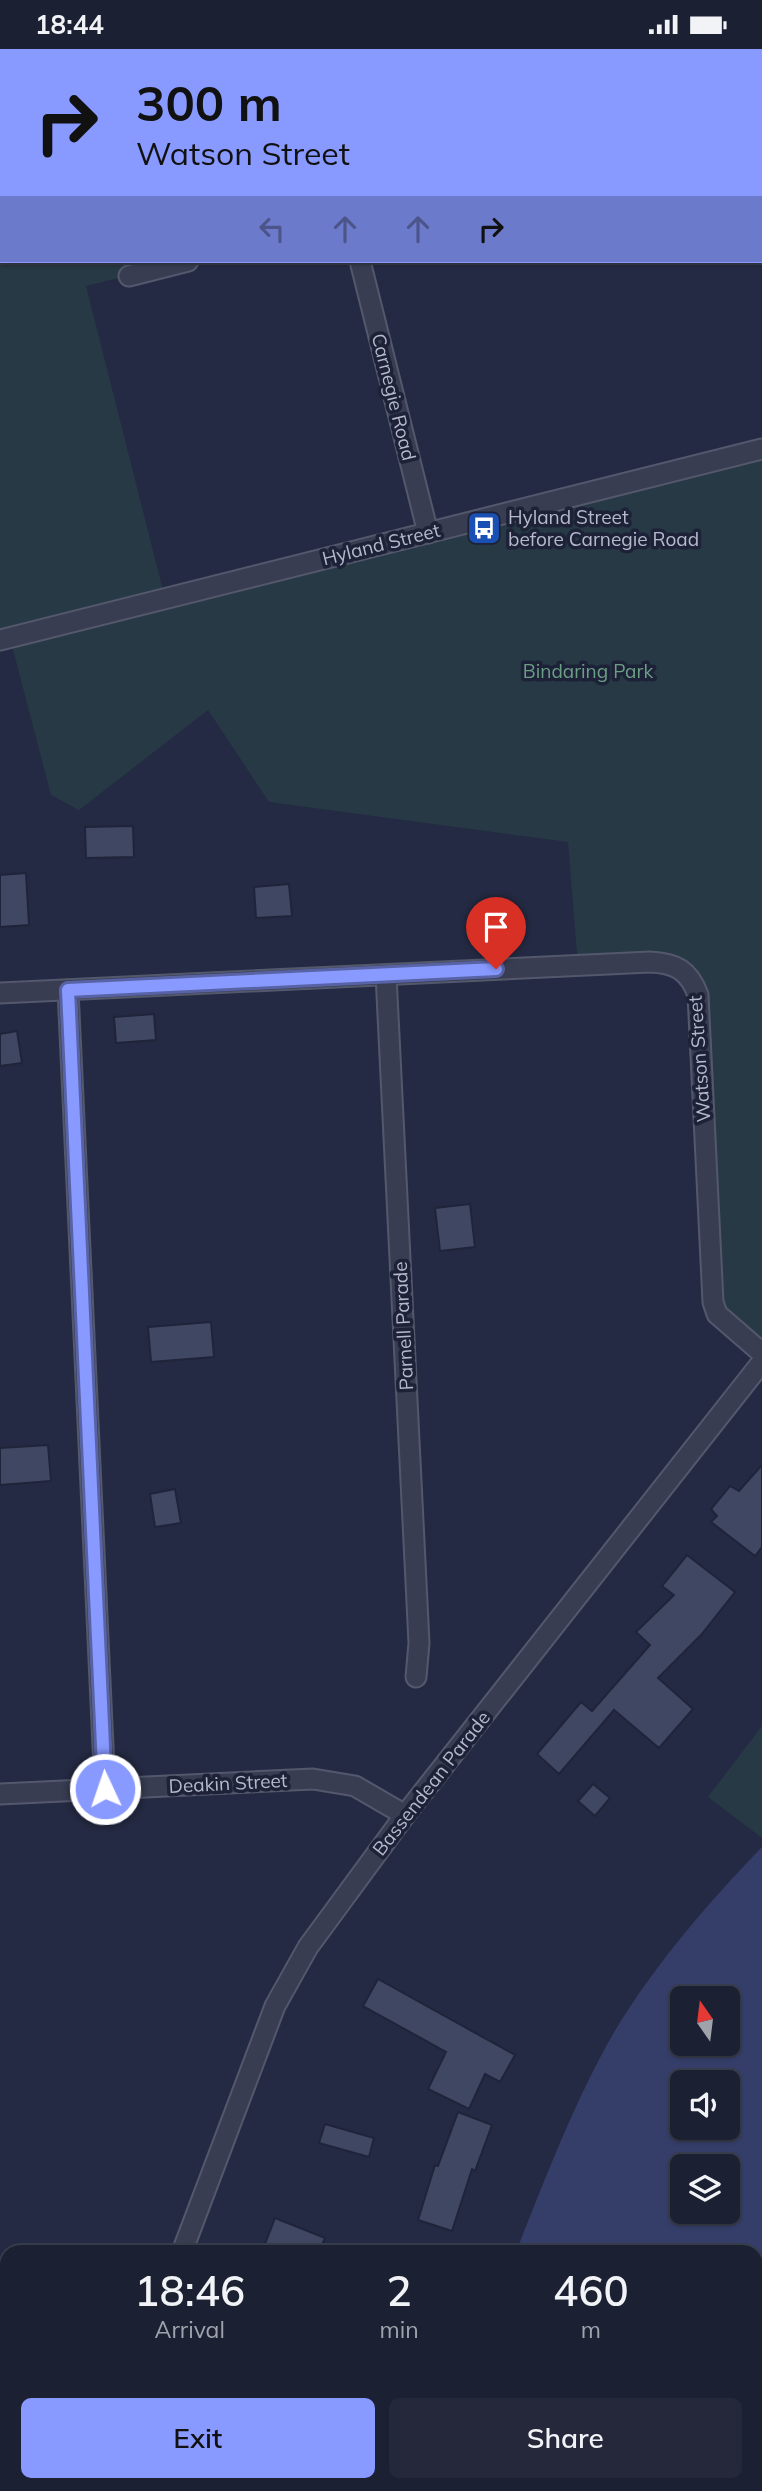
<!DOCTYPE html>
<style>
body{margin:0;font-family:Mulish,sans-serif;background:#24283a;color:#f1f3f6;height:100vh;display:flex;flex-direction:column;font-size:26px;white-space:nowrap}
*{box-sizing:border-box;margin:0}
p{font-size:23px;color:#a0a3ac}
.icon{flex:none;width:38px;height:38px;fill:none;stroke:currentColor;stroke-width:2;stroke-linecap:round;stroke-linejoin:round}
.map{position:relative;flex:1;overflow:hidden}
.details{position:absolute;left:0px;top:2196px;width:763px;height:247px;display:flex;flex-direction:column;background:#1b2032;border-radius:21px 21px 0 0;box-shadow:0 2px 5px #0004,0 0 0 2px #393e4d}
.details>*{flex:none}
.hud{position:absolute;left:0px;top:0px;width:763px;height:214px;box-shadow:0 2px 5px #0004,0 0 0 2px #393e4d;background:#89f;color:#111;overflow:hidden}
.needle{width:46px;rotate:346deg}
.buttons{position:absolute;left:670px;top:1937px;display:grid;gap:14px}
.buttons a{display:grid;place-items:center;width:70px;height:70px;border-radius:10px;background:#1b2032;box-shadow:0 2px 5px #0004,0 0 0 2px #393e4d;font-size:35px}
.pin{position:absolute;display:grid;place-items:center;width:60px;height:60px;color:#fff;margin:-72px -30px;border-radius:50% 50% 50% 0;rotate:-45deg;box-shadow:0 0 7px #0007}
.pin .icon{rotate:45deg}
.me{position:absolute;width:77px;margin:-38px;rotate:357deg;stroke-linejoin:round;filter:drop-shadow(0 0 5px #0008)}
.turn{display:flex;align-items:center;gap:24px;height:147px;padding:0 21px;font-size:32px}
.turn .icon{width:91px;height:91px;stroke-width:2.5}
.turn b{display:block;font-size:49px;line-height:60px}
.lanes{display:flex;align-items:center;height:66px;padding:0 21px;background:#0003;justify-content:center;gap:35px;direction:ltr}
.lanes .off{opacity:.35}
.eta{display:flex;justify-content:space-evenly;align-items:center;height:119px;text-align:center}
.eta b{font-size:42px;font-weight:600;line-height:49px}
.button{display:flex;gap:14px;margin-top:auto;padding:14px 21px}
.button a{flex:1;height:80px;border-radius:10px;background:#89f;color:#111;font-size:28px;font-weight:600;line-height:80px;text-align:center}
.button a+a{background:#24283a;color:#f1f3f6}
.status{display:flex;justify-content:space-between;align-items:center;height:49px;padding:0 35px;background:#1b2032;direction:ltr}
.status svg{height:19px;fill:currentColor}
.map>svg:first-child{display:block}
.green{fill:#263944}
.water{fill:#353e69;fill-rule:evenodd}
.building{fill:#404763;stroke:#1f243a;stroke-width:2}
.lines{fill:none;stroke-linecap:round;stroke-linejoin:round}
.street-casing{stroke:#54586d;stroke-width:23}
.street{stroke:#393d52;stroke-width:19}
.route-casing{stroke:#5863a6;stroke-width:18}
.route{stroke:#89f;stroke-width:12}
.labels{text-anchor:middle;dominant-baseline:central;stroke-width:7;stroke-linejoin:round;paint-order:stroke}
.street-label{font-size:19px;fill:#b6b9cc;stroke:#1d2238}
.poi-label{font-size:19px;fill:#b6b9cc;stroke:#1d2238;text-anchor:start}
.park-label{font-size:19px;fill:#6b9f84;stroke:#1d2238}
</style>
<div class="status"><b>18:44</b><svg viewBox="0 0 49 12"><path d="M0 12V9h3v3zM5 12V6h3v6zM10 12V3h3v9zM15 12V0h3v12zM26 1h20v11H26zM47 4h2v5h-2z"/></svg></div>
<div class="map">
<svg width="762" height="2442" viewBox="0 0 762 2442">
<rect width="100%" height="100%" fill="#242a43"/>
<!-- green -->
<g class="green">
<path d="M52,0H579L580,2H52Z"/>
<path d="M0,105L2,212H188L86,237L165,549L762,400V1304L717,1265L698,946L681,919L578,916L568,793L269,753L208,661L79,761L51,746L10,589L0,591Z"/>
<path d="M762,1677V1789L708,1748Z"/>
<path d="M762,2227V2442H649L651,2436H756V2234Z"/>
</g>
<!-- water -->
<g class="water">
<path d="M762,1798V2227L756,2234V2203H516C545,2130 576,2048 616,1980C657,1913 708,1854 762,1798ZM682,1950H728V1995H682ZM682,2034H728V2079H682ZM682,2118H728V2163H682Z"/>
<path d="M416,2436H651L649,2442H414Z"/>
</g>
<!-- building -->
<g class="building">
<path d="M133,777L134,808L86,809L85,778Z"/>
<path d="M26,824L29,876L0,878V826Z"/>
<path d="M289,835L292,867L256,869L254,838Z"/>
<path d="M154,965L156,991L116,994L114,968Z"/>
<path d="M17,982L22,1014L0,1017V985Z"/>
<path d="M470,1155L475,1198L440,1202L435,1159Z"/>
<path d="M211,1273L214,1308L151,1313L148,1278Z"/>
<path d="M48,1396L51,1432L0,1436V1399Z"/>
<path d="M762,1416V1498L755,1507L711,1473L717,1467L711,1460L730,1437L739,1442Z"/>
<path d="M175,1440L181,1474L155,1478L150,1445Z"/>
<path d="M687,1506L735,1543L701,1586L658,1629L693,1660L659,1699L614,1661L559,1725L537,1705L581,1653L592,1662L650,1596L636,1583L674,1546L662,1537Z"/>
<path d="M593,1735L610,1749L595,1767L578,1752Z"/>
<path d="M378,1930L515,2006L500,2033L485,2025L469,2060L428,2040L446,2003L363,1957Z"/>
<path d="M458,2063L492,2076L475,2122L472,2120L452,2182L418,2171L435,2116L438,2117Z"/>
<path d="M325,2075L374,2089L369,2108L319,2094Z"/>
<path d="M275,2169L325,2189L319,2203H285L265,2195Z"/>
</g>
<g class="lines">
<!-- street casing -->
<g class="street-casing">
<g id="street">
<path d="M761,69H762"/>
<path d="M360,212L428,484"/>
<path d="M129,227L188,212"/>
<path d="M0,591L762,400"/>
<path d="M386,926L419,1594L416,1628"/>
<path d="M68,941L105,1740"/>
<path d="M0,944L650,913C675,914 689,921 698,946L713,1253L717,1265L762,1304"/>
<path d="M0,1745L313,1730L355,1737L405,1766"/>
<path d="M182,2203L275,1957L308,1898L405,1766L762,1313"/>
<path d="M91,2442L93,2436"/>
</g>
</g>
<!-- street -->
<use href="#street" class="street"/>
</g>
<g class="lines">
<!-- route casing -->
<g class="route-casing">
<path id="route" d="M105,1740L68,941L496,920"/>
</g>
<!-- route -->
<use href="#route" class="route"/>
</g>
<!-- icons -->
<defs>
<g id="bus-square" transform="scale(1.75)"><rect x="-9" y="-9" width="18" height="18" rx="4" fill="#1a4fb4" stroke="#1d2238"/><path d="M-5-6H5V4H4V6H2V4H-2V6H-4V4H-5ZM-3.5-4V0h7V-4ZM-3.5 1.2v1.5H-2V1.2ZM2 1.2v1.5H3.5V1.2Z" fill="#fff"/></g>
</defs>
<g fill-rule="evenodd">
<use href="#bus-square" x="484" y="479"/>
</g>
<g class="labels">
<!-- street labels -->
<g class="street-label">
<text transform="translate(394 348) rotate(76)">Carnegie Road</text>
<text transform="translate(381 495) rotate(-14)">Hyland Street</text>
<text transform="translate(699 1010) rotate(-94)">Watson Street</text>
<text transform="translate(403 1277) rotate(-93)">Parnell Parade</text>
<text transform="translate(228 1734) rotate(-3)">Deakin Street</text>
<text transform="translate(431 1734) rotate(-52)">Bassendean Parade</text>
</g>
<!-- poi labels -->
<g class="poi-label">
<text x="508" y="468">Hyland Street<tspan x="508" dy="22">before Carnegie Road</tspan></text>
</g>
<!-- park labels -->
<g class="park-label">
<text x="588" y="622">Bindaring Park</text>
</g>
</g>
</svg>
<div class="buttons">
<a><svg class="needle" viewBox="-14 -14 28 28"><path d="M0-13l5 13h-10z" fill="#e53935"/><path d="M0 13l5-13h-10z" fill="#a0a3ac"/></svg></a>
<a><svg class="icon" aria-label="sound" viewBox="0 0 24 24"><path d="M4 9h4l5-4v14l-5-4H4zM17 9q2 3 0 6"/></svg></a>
<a><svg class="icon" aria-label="layers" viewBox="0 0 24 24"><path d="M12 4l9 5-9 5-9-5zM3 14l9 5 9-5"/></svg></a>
</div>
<div class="pin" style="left:496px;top:920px;background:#d93025"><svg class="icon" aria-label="arrive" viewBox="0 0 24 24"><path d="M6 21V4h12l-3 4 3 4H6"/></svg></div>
<svg class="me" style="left:105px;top:1740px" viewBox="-20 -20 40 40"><circle r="17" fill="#89f" stroke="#fff" stroke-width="3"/><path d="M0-11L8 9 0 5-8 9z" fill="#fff"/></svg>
<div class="hud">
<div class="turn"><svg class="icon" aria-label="right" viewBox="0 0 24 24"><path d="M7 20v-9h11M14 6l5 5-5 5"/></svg><div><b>300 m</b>Watson Street</div></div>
<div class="lanes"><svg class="icon off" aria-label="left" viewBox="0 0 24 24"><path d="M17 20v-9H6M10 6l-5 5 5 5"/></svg><svg class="icon off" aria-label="ahead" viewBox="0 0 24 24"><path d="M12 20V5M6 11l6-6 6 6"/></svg><svg class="icon off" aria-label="ahead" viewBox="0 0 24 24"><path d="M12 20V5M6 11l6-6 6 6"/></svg><svg class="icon" aria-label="right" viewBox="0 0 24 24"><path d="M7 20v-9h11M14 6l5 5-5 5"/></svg></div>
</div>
<section class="details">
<div class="eta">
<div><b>18:46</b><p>Arrival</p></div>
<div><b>2</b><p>min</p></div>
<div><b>460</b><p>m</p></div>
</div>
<div class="button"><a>Exit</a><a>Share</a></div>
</section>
</div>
